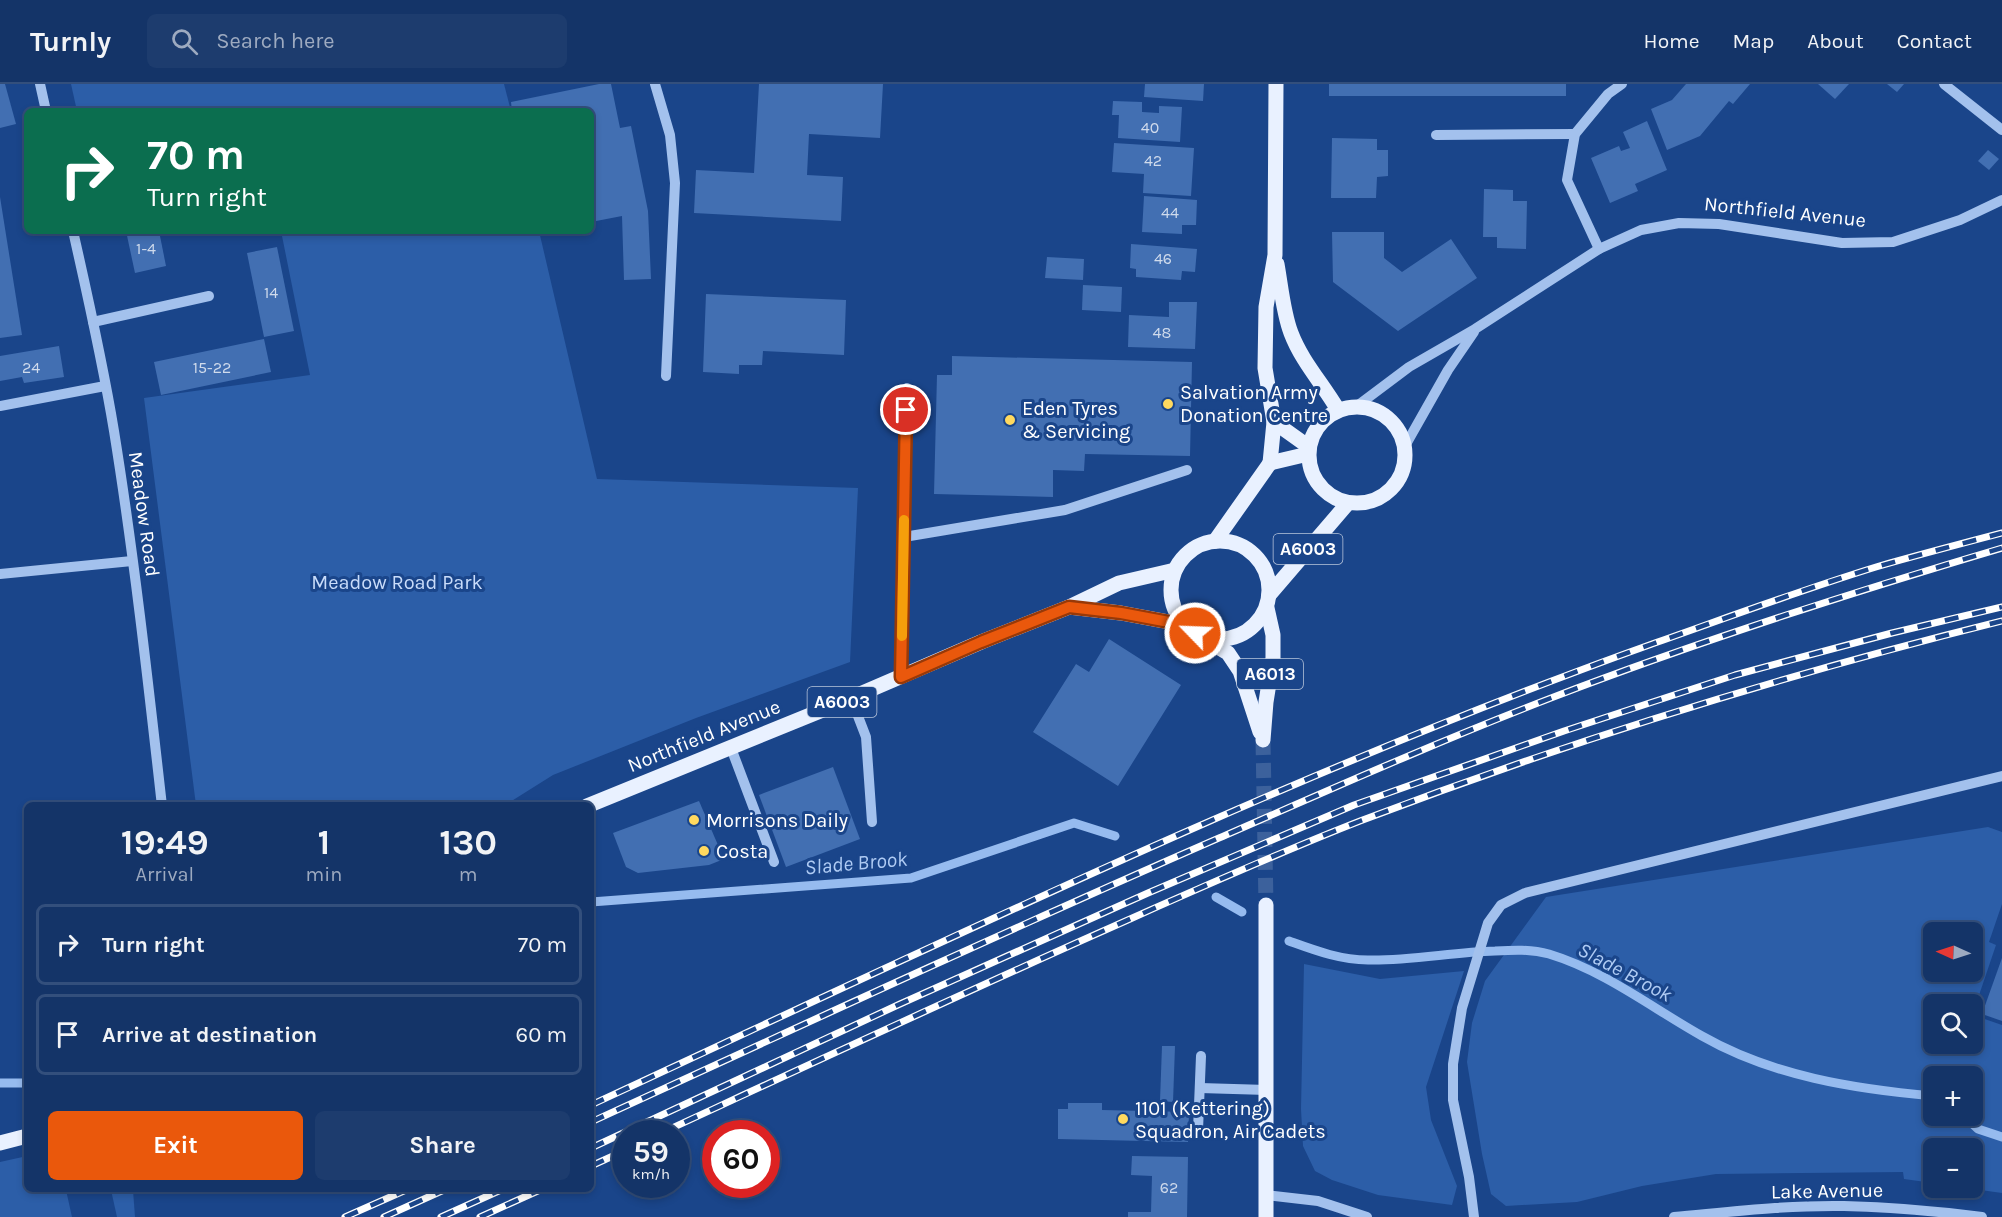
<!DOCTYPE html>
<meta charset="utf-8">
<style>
body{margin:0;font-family:Karla,sans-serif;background:#1d3c6e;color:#f1f3f6;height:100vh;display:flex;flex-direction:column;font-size:22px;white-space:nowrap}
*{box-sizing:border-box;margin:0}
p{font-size:20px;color:#9daac0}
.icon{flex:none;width:33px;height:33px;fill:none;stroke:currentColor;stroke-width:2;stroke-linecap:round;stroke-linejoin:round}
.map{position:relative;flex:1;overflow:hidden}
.sheet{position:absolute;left:24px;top:718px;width:570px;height:390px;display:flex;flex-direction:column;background:#143468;border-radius:9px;box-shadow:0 3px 9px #0003,0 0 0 2px #334f7c}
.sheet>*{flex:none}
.hud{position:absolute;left:24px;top:24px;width:570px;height:126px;border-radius:9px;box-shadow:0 3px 9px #0003,0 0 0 2px #334f7c;background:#0b6e4f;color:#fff;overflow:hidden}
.needle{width:39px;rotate:273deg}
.fabs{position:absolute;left:1923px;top:838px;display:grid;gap:12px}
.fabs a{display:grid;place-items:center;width:60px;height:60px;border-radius:9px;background:#143468;box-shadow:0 3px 9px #0003,0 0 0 2px #334f7c;font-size:30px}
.speed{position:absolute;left:612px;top:1036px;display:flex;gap:12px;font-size:30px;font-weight:700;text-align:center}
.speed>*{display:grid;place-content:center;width:78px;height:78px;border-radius:50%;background:#143468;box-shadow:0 3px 9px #0003,0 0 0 2px #334f7c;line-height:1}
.speed small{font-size:15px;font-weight:400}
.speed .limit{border:9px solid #d22;background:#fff;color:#111}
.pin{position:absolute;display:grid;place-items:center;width:51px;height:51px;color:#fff;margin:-26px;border:3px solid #fff;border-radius:50%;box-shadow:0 2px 6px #0007}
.me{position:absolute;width:66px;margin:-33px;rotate:294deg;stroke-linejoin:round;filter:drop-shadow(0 0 4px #0008)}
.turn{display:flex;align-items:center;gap:21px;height:126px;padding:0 24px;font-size:27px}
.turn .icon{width:78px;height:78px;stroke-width:2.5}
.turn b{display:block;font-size:42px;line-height:51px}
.eta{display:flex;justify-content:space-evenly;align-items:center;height:102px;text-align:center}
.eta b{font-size:36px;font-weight:700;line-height:42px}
.primary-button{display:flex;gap:12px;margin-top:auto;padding:12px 24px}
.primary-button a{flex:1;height:69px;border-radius:9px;background:#ea580c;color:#fff;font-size:24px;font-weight:700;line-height:69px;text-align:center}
.primary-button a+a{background:#1d3c6e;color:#f1f3f6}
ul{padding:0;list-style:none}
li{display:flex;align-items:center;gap:18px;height:81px;margin:0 12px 9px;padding:0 12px;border:3px solid #334f7c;border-radius:9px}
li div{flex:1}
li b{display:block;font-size:22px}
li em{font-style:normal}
header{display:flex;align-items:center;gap:36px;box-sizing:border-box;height:84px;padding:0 30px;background:#143468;border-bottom:2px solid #334f7c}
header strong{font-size:28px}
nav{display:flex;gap:33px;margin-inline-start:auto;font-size:21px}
.search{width:420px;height:54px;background:#1d3c6e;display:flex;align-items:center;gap:15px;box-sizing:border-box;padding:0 21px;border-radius:9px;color:#9daac0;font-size:22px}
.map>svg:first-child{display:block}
.green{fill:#2c5ea8;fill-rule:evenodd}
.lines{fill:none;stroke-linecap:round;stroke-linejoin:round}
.stream{stroke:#96bbef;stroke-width:9}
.building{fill:#426fb2}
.major-tunnel{stroke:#3c619c;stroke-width:15;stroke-dasharray:15 8;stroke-linecap:butt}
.minor{stroke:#a3c1ed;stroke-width:10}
.major{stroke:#e9f1ff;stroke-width:15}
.rail-casing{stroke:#fff;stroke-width:7}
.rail{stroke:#1a458a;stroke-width:4.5;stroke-dasharray:14;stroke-linecap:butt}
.route-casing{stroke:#983908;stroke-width:15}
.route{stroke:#ea580c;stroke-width:10}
.slow{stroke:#f59e0b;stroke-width:10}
.poi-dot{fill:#ffd95f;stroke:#1a458a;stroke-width:2}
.labels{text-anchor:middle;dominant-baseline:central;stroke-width:6;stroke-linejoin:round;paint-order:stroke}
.number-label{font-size:16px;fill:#d0dbec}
.shield{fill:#1a458a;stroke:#bac7dc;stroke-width:1.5}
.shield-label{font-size:18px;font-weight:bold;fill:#fff}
.street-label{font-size:20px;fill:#fff;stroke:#1a458a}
.poi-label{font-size:20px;fill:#fff;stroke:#1a458a;text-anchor:start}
.park-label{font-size:20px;fill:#c9dcfa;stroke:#1a458a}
.water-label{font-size:21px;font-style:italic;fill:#afcbf4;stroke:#1a458a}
</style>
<header>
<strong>Turnly</strong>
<div class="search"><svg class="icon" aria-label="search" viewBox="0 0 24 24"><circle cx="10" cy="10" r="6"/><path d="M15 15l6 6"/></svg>Search here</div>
<nav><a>Home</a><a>Map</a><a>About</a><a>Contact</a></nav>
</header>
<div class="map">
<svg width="2002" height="1133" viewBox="0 0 2002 1133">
<rect width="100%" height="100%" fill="#1a458a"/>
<!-- green -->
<g class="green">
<path d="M71,0H504L511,27H77Z"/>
<path d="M281,147H539L597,395L858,404L850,578L696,634L553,691L505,721H196L144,314L310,291Z"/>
<path d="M1988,743L2002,748V820L1989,858L1996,861L1973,929L1972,921H1934V960H1972L1973,931L2002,941V1109L1966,1104H1972V1065H1934L1933,1099L1904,1095L1903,1088L1716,1090L1642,1102L1577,1118L1506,1122L1491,1110L1482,1070L1467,978L1472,939L1485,897L1546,813ZM1934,849H1972V888H1934ZM1934,993H1972V1032H1934Z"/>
<path d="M1304,880L1380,895L1464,887L1426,1003L1431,1036L1457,1102L1452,1121L1378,1111L1332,1096L1315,1087L1303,1062L1301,1025Z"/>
<path d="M27,1072V1106H66L72,1133H0V1078Z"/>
<path d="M111,1106H133L135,1133H117Z"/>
</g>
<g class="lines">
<!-- stream -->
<g class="stream">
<path d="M1216,813L1242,828"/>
<path d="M591,818L911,794L1074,739L1115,752"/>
<path d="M1289,857C1314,866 1340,876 1368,876C1410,877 1453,868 1495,867C1513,866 1531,865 1549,870C1605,887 1652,924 1702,952C1772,992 1854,1005 1934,1012"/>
<path d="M0,999H27"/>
<path d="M1964,1032L1978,1045L2002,1053"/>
</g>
</g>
<!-- building -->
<g class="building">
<path d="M0,0H5L16,40L0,44Z"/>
<path d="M599,0H611L620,44L631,42L648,127L651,195L624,196L622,132L591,138V27H512L511,18Z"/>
<path d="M759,0H883L880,54L809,50L807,91L843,93L841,137L694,129L696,86L754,89Z"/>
<path d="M1145,0H1204L1203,17L1144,13Z"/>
<rect x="1329" y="0" width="237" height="12"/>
<path d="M1686,0H1750L1733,20L1729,17L1700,52L1667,66L1651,25L1672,16Z"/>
<path d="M1818,0H1849L1835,15Z"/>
<path d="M1887,0H1904L1897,8Z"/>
<path d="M1113,17L1142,18V28L1159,29V22L1182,23L1180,58L1118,54L1119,31H1112Z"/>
<path d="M1647,37L1667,86L1635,100L1638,107L1610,119L1591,74L1619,62L1621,67L1630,64L1623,48Z"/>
<path d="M1332,54L1377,55V66H1388V92L1377,93L1376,114H1331Z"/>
<path d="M1114,59L1194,64L1191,112L1143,109L1144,90L1112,88Z"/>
<path d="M1988,66L1999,75L1989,86L1978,77Z"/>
<path d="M1484,105L1513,106V117H1527L1526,165L1497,164V153H1483Z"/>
<path d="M1144,112L1197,116L1196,141H1182V150L1142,148Z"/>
<path d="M0,113L22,251L0,254Z"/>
<path d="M126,147H159L166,182L135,189Z"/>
<path d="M1332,148H1384V174L1402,188L1451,155L1477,194L1398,247L1333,198Z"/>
<path d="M1131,160L1197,165L1195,188L1182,187L1181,196L1136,193V185L1130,184Z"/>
<path d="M277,163L294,247L264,253L247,169Z"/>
<path d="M1047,173L1084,175L1083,196L1045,194Z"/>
<path d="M1083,201L1122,203L1121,228L1082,226Z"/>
<path d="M706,210L846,216L844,271L763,267L762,281H739V290L703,288Z"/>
<path d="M1169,218H1197L1195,265L1128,263L1129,231L1169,233Z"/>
<path d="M264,255L271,288L161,311L154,278Z"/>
<path d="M59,262L64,293L24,299L22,293L0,297V272Z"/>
<path d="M952,272L1192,278L1190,372L1085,370L1084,387L1053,386V413L934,410L937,291H952Z"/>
<path d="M1109,555L1181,601L1118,702L1033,648L1076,580L1089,588Z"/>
<path d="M833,683L860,755L786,783L759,711Z"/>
<path d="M699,717L724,775L709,781L638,789L626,783L613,749Z"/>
<path d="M2002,874V937L1982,930Z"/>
<path d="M1162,962H1175L1173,1018L1160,1017Z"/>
<path d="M1068,1019H1102V1026L1189,1028L1188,1058L1058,1055V1025H1068Z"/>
<path d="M1132,1072L1188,1073L1187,1133H1128V1128H1151L1152,1092L1131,1091Z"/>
</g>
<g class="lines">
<!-- major-tunnel -->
<path class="major-tunnel" d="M1263,656L1266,821"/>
<!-- minor -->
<g class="minor">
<path d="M40,0L46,27"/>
<path d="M655,0L670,51L675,99L666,292"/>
<path d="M1944,0L2002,46"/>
<path d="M1436,51L1575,50"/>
<path d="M73,147C88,213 103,280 114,347C134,471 148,597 162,722"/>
<path d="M1599,165L1567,96L1575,50L1608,10L1622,0"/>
<path d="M93,238L209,212"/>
<path d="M0,322L105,302"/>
<path d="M1357,322L1409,283L1475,245L1599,165L1641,146L1679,139L1719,140L1842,159L1893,158L1960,136L2002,116"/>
<path d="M1405,362L1448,286L1474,248"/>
<path d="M904,453L1065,426L1187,386"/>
<path d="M0,490L132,477"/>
<path d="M901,593L907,304"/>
<path d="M851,614L866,653L872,738"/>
<path d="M731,664L774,778"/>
<path d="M1200,1004L1267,1006"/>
<path d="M1198,1046L1201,972"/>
<path d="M1266,1111L1318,1117L1367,1133"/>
<path d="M1474,1133L1469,1093L1453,1016V980L1462,924L1488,839L1501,821L1525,809L2002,692"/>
<path d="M1674,1133C1730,1128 1787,1121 1844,1122C1889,1123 1936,1127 1982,1133"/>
</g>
<!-- major -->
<g class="major">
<path d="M1277,180C1281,202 1283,228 1291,249C1302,278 1323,300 1338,326"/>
<circle cx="1357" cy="371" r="48"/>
<path d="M1274,338L1309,363"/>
<path d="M1270,379L1274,338L1265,284L1266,223L1275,171L1276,0"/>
<path d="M1270,379L1308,370"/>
<circle cx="1220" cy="506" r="49"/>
<path d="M1215,457L1270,379"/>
<path d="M1269,511L1348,419"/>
<path d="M1069,523L1121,529L1185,541"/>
<path d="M1206,556L1228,569L1240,587L1260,648"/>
<path d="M1263,656L1266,618L1273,574V551L1267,524"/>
<path d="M587,722L830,623L981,558L1069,523L1119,499L1175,486"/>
<path d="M1266,821V1133"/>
<path d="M0,1059L27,1052"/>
</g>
<!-- rail casing -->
<g class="rail-casing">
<g id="rail">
<path d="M591,1021C941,859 1288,690 1652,560C1726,534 1801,506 1876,483C1918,471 1960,460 2002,449"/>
<path d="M591,1038C800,942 1008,846 1219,754C1329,706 1439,657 1551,614C1699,557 1850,509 2002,464"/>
<path d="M659,1050C804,983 948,916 1094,851C1182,812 1270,772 1360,737C1570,657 1784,591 2002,537"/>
<path d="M591,1064L900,920L1148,809L1354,721L1564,647L1735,591L1892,549L2002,523"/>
<path d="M591,1082L626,1066"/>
<path d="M345,1133L406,1106"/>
<path d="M384,1133L444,1106"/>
<path d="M441,1133L501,1106"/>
<path d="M480,1133L540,1106"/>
</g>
</g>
<!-- rail -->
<use href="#rail" class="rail"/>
</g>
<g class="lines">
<!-- route casing -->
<g class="route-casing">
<path id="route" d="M906,326L901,593L981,558L1069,523L1121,529L1185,541L1195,549"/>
</g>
<!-- route -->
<use href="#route" class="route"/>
<!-- slow -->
<path class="slow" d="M902,552L904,436"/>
</g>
<!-- markers -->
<g class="poi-dot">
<circle cx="1168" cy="320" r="6"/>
<circle cx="1010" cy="336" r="6"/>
<circle cx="694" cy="736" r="6"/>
<circle cx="704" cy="767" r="6"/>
<circle cx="1123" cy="1035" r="6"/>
</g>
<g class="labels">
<!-- number labels -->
<g class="number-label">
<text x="1150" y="43">40</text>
<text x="1153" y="76">42</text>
<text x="1170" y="128">44</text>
<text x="146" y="164">1-4</text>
<text x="1163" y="174">46</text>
<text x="271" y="208">14</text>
<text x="1162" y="248">48</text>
<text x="31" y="283">24</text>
<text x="212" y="283">15-22</text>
<text x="1169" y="1103">62</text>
</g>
<!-- shield labels -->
<g class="shield">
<rect x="1273.5" y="450" width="69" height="30" rx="4.5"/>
<rect x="1237" y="575" width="66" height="30" rx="4.5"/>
<rect x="807.5" y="603" width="69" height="30" rx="4.5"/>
</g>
<g class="shield-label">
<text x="1308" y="465">A6003</text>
<text x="1270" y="590">A6013</text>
<text x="842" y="618">A6003</text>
</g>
<!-- street labels -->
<g class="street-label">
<text transform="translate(1785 128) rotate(6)">Northfield Avenue</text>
<text transform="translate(144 430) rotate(82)">Meadow Road</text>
<text transform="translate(704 652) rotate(-22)">Northfield Avenue</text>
<text transform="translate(1827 1107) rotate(-1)">Lake Avenue</text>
</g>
<!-- poi labels -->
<g class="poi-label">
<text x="1180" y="308">Salvation Army<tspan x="1180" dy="23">Donation Centre</tspan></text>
<text x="1022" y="324">Eden Tyres<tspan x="1022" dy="23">&amp; Servicing</tspan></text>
<text x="706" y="736">Morrisons Daily</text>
<text x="716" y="767">Costa</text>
<text x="1135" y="1024">1101 (Kettering)<tspan x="1135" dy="23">Squadron, Air Cadets</tspan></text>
</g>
<!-- park labels -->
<g class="park-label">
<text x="397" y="498">Meadow Road Park</text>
</g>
<!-- water labels -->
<g class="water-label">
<text transform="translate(856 779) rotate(-5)">Slade Brook</text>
<text transform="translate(1625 888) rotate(28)">Slade Brook</text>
</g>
</g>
</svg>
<div class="fabs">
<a><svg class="needle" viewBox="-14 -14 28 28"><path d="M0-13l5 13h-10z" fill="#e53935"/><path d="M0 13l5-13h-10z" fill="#9daac0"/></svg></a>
<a><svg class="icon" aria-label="search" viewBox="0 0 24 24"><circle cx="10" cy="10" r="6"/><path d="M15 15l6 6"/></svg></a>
<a>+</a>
<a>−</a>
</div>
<div class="speed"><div>59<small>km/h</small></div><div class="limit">60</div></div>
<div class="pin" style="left:906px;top:326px;background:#d93025"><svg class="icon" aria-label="arrive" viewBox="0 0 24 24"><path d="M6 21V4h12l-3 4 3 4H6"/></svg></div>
<svg class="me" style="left:1195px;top:549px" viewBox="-20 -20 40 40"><circle r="17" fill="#ea580c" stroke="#fff" stroke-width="3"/><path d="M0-11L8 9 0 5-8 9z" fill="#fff"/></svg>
<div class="hud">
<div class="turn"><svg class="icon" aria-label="right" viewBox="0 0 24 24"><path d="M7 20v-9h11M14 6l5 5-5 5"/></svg><div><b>70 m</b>Turn right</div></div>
</div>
<section class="sheet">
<div class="eta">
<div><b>19:49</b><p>Arrival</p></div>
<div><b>1</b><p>min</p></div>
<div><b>130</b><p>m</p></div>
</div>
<ul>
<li><svg class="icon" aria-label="right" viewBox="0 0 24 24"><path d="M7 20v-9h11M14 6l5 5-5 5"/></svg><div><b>Turn right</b></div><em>70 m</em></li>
<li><svg class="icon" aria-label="arrive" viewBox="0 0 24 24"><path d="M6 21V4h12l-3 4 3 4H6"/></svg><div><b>Arrive at destination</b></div><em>60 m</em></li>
</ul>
<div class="primary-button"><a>Exit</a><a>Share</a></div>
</section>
</div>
